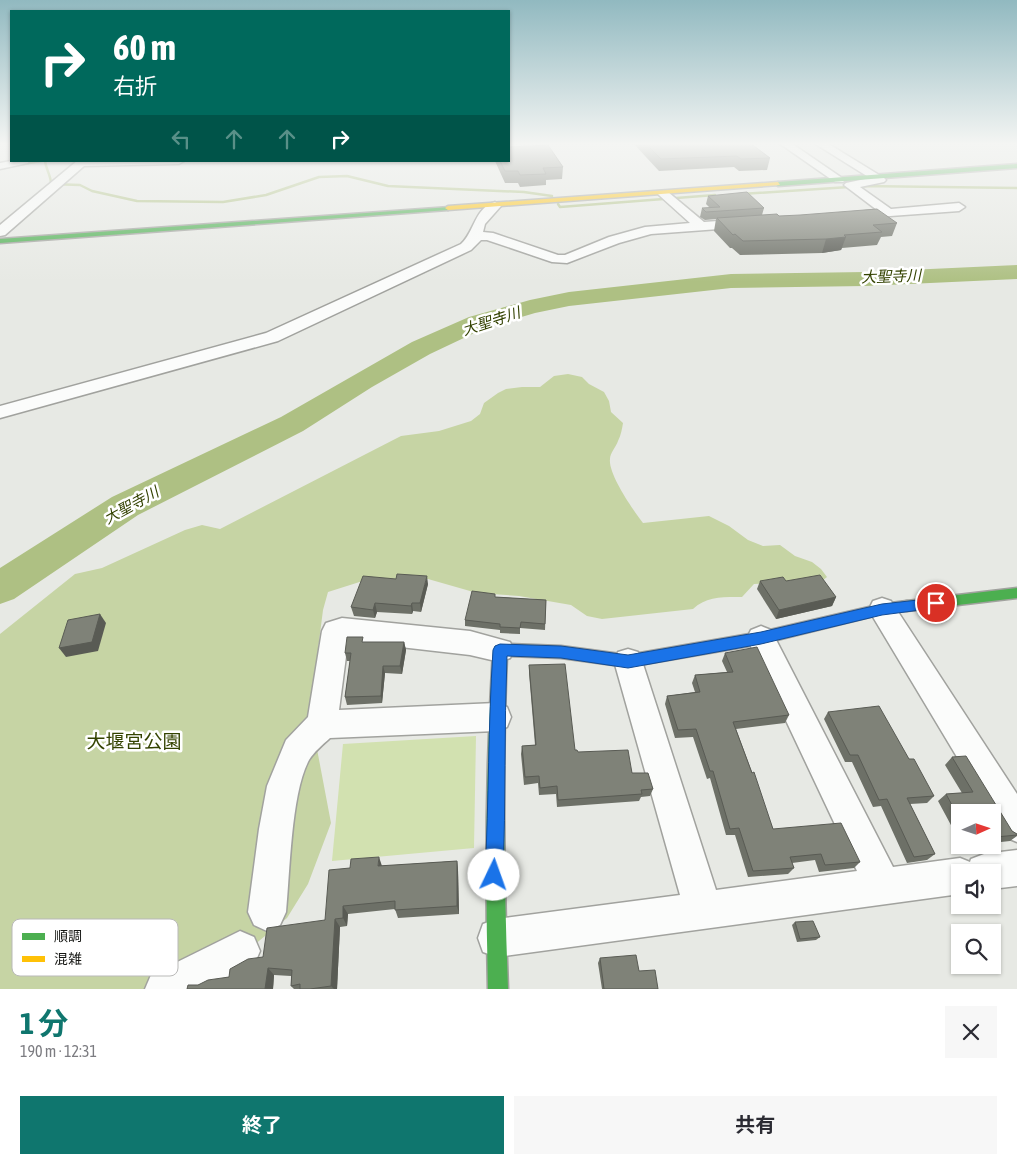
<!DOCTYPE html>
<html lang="ja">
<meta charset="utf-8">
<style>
body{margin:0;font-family:"Asap Condensed","Noto Sans JP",sans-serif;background:#f7f7f7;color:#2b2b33;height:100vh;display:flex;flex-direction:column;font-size:19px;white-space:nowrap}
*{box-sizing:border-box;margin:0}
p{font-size:16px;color:#7c7c81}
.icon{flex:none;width:28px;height:28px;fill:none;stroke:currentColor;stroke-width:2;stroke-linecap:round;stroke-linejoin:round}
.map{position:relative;height:989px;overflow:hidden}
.side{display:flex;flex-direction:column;background:#fff;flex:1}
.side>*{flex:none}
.top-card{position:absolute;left:10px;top:10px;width:500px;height:152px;border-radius:0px;box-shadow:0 1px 4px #0004;background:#00695c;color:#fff;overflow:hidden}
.needle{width:32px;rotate:87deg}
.fabs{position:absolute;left:951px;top:804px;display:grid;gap:10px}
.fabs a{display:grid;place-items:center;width:50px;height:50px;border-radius:0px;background:#fff;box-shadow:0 1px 4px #0004;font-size:25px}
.pin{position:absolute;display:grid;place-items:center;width:42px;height:42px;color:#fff;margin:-21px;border:2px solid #fff;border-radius:50%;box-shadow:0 1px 5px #0007}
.me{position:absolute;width:55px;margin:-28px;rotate:3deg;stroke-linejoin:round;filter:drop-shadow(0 0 4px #0008)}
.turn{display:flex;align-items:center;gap:18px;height:105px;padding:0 20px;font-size:22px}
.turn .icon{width:65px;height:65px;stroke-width:2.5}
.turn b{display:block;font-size:35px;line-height:42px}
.lanes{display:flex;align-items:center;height:48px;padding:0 20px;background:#0003;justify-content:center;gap:25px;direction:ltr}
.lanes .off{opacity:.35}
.round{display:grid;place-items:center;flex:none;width:52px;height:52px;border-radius:0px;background:#f7f7f7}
.overview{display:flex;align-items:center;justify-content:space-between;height:85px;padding:0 20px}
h1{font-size:30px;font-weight:700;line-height:38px;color:#0f766e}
.primary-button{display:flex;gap:10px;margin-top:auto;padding:10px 20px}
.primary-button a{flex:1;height:58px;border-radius:0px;background:#0f766e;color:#fff;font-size:20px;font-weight:700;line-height:58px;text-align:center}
.primary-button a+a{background:#f7f7f7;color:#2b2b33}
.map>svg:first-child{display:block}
.green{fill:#d2e1b0}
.forest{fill:#c6d4a4}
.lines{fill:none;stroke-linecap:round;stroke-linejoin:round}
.stream{stroke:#aec083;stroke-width:2.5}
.river{fill:#aec083;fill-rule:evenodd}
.street-casing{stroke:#a1a29e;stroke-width:3}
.fast-casing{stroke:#a1a29e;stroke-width:3}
.slow-casing{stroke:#a1a29e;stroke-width:3}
.street{fill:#fbfcfb;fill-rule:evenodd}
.fast{fill:#4caf50;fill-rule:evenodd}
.slow{fill:#ffc107;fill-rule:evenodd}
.wall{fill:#6d7067}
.shaded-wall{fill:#595b54}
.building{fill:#7f8278;stroke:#595b54}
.route{fill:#1a73e8;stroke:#114b97}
.labels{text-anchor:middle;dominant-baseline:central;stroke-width:5;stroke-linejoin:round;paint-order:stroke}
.far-water-label{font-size:15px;font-style:italic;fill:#334200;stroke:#fff}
.near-park-label{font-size:19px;fill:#344301;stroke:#fff}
.key{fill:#fff;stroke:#b9b9b8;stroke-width:1}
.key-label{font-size:14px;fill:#151613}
</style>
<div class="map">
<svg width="1017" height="989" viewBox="0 0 1017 989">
<rect width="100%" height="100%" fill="#e7e9e4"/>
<!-- green -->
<path class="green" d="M476,736L474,848L332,861L343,744Z"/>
<!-- forest -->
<path class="forest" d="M568,374L582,377L589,384L604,392L609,401L611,412L623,423C622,429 621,435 618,441C616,447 610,453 610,459C608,474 633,510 643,523L709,516L729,526L748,540L763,546L780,545L795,556L812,562L821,569L827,577L822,581L754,584L742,597C725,597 706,596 693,609L602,619L587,616L571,605L519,596L477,593L428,579L408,578L394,581L369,579L328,592L323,610L310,712L331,823L308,884L287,918L200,989H0V634L75,574L102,568L185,530L202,525L220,529L401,436L439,431L471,421L480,414L484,403L498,393L506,389L522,387H540L554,376Z"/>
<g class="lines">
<!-- stream -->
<g class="stream">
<path d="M45,161C46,170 51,175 51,184L80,185L92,191L137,201L223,202L266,195L319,177L347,176L388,186L524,192L552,196"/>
<path d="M0,164L18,165L41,161"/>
<path d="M741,194L864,186L1017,188"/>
<path d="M558,204L560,207L715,195"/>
</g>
<!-- river -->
<path class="river" d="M1017,265V279L865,286L731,288L569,306L535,313L487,327L430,354L372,387L303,431L138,515L14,599L0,604V568L112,497L281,417L412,342L469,317L530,300L569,292L731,274L865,272Z"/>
<!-- street casing -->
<g class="street-casing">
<g id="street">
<path d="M779,143H791L845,180L843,182H835Z"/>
<path d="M814,143H827L884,178L886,180L884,182L860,187L891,209L959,203L965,207L959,211L849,219L847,216L849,213L877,210L844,185L846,183L870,178Z"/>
<path d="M11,161H29L28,163L0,169V163Z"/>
<path d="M77,161H184L179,164L84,166L5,235L0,236V225Z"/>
<path d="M664,191L668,192L704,222L746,219L752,223L746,227L651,234L619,243L567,263L552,262L487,240H481L471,250L278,341L0,418V406L266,333L461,244C474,233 475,207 495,202L501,206L485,224L483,232L493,233L558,255H565L609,237L645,227L690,223L660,196L658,194L660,192Z"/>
<path d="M882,598L891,601L1017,794V842L1005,837L992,817V812H990L873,617L869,609L873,601Z"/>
<path d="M342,618L470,631L510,642L514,650L510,658L500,662L470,655L348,641L339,710L496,703L507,707L511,717L507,727L496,731L330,738C322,745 314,752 309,760C291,793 290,873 286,912L280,925L267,931L254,925L248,912L259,829L267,786L286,740L308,717L322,631L326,623Z"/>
<path d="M761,626L771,630L893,867L960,858L970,862L971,859L984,854L1017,850V886L992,889V872H960V894L497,957L483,952L478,938L483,924L497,919L680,895L614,661L618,652L628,649L638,652L642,661L716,890L857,871L747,638L751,630Z"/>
<path d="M240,931L254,937L260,951L254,965L207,989H145L151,975Z"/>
</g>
</g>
<!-- fast casing -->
<g class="fast-casing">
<g id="fast">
<path d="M1017,164V168L778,186L775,184L778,182Z"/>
<path d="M450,207L451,208L448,210L0,243V239Z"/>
<path d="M1017,588V598L907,611L902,610L900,606L902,602L907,601Z"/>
<path d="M500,644L514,646L516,650L514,654L507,656C502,767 504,878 508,989H488C485,876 486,763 493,650L495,646Z"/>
</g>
</g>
<!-- slow casing -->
<g class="slow-casing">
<g id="slow">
<path d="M778,182L780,185L448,210L445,208L448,206Z"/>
<path d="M907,601L912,602L914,606L912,610L882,614L761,644L628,667L561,658L509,656L504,654L502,650L504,646L509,644L561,646L628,655L761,632L882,604Z"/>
</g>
</g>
<!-- street -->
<use href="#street" class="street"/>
<!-- fast -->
<use href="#fast" class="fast"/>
<!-- slow -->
<use href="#slow" class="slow"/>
</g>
<!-- wall -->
<g class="wall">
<path d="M633,143H750L770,158L767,170L739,171L734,167L659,171Z"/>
<path d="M495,161H509L563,167L562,179L546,180V185L520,187L518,183H505Z"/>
<path d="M708,196L764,208L762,215L897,223L892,236L881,237L877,245L842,248L841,250L822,253L740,255L732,248H730L714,231L716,219L705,220L700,217L702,208H710L706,204Z"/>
<path d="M760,581H786L836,597L832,606L776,619L757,589Z"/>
<path d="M428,584L421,612L413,611L412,614L377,612L375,618L354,616L351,607Z"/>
<path d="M496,597L546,600L545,630L520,628V634L500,633V630L465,626V620Z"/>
<path d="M364,642H404L406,650L402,674L385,673L382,703L347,705L345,697L350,661H347L345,653Z"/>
<path d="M725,653L789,715L785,723L736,729L773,829L860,862L854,868L819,872L815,860L792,863L794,868L788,874L748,877L735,835H726L710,778L707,779L693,737L675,738L665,704L667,696L695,692L692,683L695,675L727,672L722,661Z"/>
<path d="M529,665L575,750L578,752L632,773L653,789L650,796L641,797L639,801L557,807L556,794L539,795L538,783L524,785L521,754L522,746L535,745L529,673Z"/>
<path d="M828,712L909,759L934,796L927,803L910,804L935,854L927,860L907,863L881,806L873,807L852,762H845L824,719Z"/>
<path d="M952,757L1012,831L1017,834V836L1010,841L992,843V812H960L959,840L938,801L946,794L962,793L945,765Z"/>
<path d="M457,861L458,870L459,914L398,918L395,909L348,914L347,926L340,927L337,989H294L291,986V976L274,975L273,989H187L198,985L229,977L325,920L350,868Z"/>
<path d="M795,922L820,937L816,940L797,942L792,925Z"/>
<path d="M600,958L639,971L658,989H602L598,963Z"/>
</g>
<!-- shaded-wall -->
<g class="shaded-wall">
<path d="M846,237L841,250L822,253L826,239Z"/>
<path d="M427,576L428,584L421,612L420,603Z"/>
<path d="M836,597L832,606L776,619L779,610Z"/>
<path d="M375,603L377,612L375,618L373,610Z"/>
<path d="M412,603L413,611L412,614L411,606Z"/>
<path d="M100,614L106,623L98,651L66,657L59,648Z"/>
<path d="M404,642L406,650L402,674L400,666Z"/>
<path d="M383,666L385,673L382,703L381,696Z"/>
<path d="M379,857L382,866V875L378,866Z"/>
<path d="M457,861L458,870L459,914L457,906Z"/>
<path d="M343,906L348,914L347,926L343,918Z"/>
<path d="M335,919L340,927L337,989H334L331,986Z"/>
<path d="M268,968L274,975L273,989H265Z"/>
</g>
<!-- building -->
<g class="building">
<path d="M645,143H750L770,158L741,159L737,156L661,159Z"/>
<path d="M548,145L563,167L543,168L546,174L520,175L518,171H505L500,161H509V147Z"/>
<path d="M747,192L764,208L706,212L702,208L720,207L708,196Z"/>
<path d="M877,209L897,223L873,225L882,232L844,235L846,237L826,239L743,241L735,234L733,235L717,218L777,214L779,216L800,215Z"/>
<path d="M397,574L427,576L420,603H412L411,606L375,603L373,610L351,607L363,576L396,579Z"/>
<path d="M820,575L836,597L779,610L760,581L783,577L786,581Z"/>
<path d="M472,591L495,594V597L546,600L545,624L521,622L520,628L500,627V624L465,620Z"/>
<path d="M100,614L92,642L59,648L68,620Z"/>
<path d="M347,637H363L362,642H404L400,666H383L381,696L345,697L351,653H345Z"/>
<path d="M757,647L789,715L733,722L752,773L754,772L773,829L841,823L860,862L825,865L821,854L790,857L794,868L753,871L739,828L730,829L713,771H710L696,729L678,730L667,696L700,692L695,675L733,672L725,653Z"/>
<path d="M565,664L575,750H577L578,752L628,750L632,773H648L653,789L641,790L642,794L558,800L557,786L540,788L539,776L525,777L522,746L536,745L529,665Z"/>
<path d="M879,706L909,759H914L934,796L907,798L935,854L914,857L887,799L879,800L858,755H850L828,712Z"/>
<path d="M966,756L1012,831L1017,834V835L996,837L993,831H992V812H960V820L946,794L973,792L952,757Z"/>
<path d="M379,857L378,866L457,861V906L395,910V901L343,906V918L335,919L331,986L310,989H300V984L291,986L292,970L268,968L265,989H187L188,985H198L208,980L229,977L230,969L248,959L263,957L267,928L325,920L329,870L350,868L351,859Z"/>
<path d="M813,921L820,937L800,939L795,922Z"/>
<path d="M636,955L639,971L655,970L658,989H604L600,958Z"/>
</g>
<!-- sky -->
<linearGradient id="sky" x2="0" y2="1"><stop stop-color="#91b9c0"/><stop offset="0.51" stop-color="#f4f5f3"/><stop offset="1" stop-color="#f4f5f3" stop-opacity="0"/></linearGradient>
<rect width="1017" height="282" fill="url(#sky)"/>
<!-- route -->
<path class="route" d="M936,598L941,599L943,603L941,607L936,608L882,615L761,644L628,668L561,658L507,656C504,729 506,802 503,875L500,882L494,884L487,882L485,875C489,800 488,725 493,650L495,646L500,644L561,646L628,655L761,632L882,604Z"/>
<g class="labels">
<!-- far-water labels -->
<g class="far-water-label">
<text transform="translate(891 276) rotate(-2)">大聖寺川</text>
<text transform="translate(491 321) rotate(-18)">大聖寺川</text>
<text transform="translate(131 505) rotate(-29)">大聖寺川</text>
</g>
<!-- near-park labels -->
<g class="near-park-label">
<text x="134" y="741">大堰宮公園</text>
</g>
</g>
<!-- legend -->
<rect x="12" y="919" width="166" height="57" rx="8" class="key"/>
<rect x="22" y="933" width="23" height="7" fill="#4caf50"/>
<rect x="22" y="956" width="23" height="6" fill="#ffc107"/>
<g class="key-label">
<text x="54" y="941">順調</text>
<text x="54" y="964">混雑</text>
</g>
</svg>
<div class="fabs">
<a><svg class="needle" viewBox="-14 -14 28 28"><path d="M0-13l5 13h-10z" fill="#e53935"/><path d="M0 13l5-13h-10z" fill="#7c7c81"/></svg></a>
<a><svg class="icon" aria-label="sound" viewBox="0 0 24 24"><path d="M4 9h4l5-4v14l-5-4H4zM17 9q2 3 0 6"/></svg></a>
<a><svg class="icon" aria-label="search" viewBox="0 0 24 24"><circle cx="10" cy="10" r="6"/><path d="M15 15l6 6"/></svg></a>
</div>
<div class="pin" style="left:936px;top:603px;background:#d93025"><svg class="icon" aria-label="arrive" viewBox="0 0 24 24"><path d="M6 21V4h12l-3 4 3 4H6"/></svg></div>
<svg class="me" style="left:494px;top:875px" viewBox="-20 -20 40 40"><circle r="19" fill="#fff"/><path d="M0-13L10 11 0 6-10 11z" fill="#1a73e8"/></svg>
<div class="top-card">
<div class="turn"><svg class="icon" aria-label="right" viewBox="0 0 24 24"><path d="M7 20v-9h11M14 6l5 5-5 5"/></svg><div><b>60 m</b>右折</div></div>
<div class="lanes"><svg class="icon off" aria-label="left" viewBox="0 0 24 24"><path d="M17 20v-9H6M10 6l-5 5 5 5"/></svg><svg class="icon off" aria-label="ahead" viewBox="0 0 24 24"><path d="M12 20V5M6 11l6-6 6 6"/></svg><svg class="icon off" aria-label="ahead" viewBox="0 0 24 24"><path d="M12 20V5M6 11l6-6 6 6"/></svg><svg class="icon" aria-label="right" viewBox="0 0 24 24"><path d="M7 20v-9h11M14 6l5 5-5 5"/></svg></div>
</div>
</div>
<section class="side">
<div class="overview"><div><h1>1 分</h1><p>190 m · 12:31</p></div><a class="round"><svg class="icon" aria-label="close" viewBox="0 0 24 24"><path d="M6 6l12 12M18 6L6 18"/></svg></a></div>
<div class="primary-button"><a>終了</a><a>共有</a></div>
</section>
